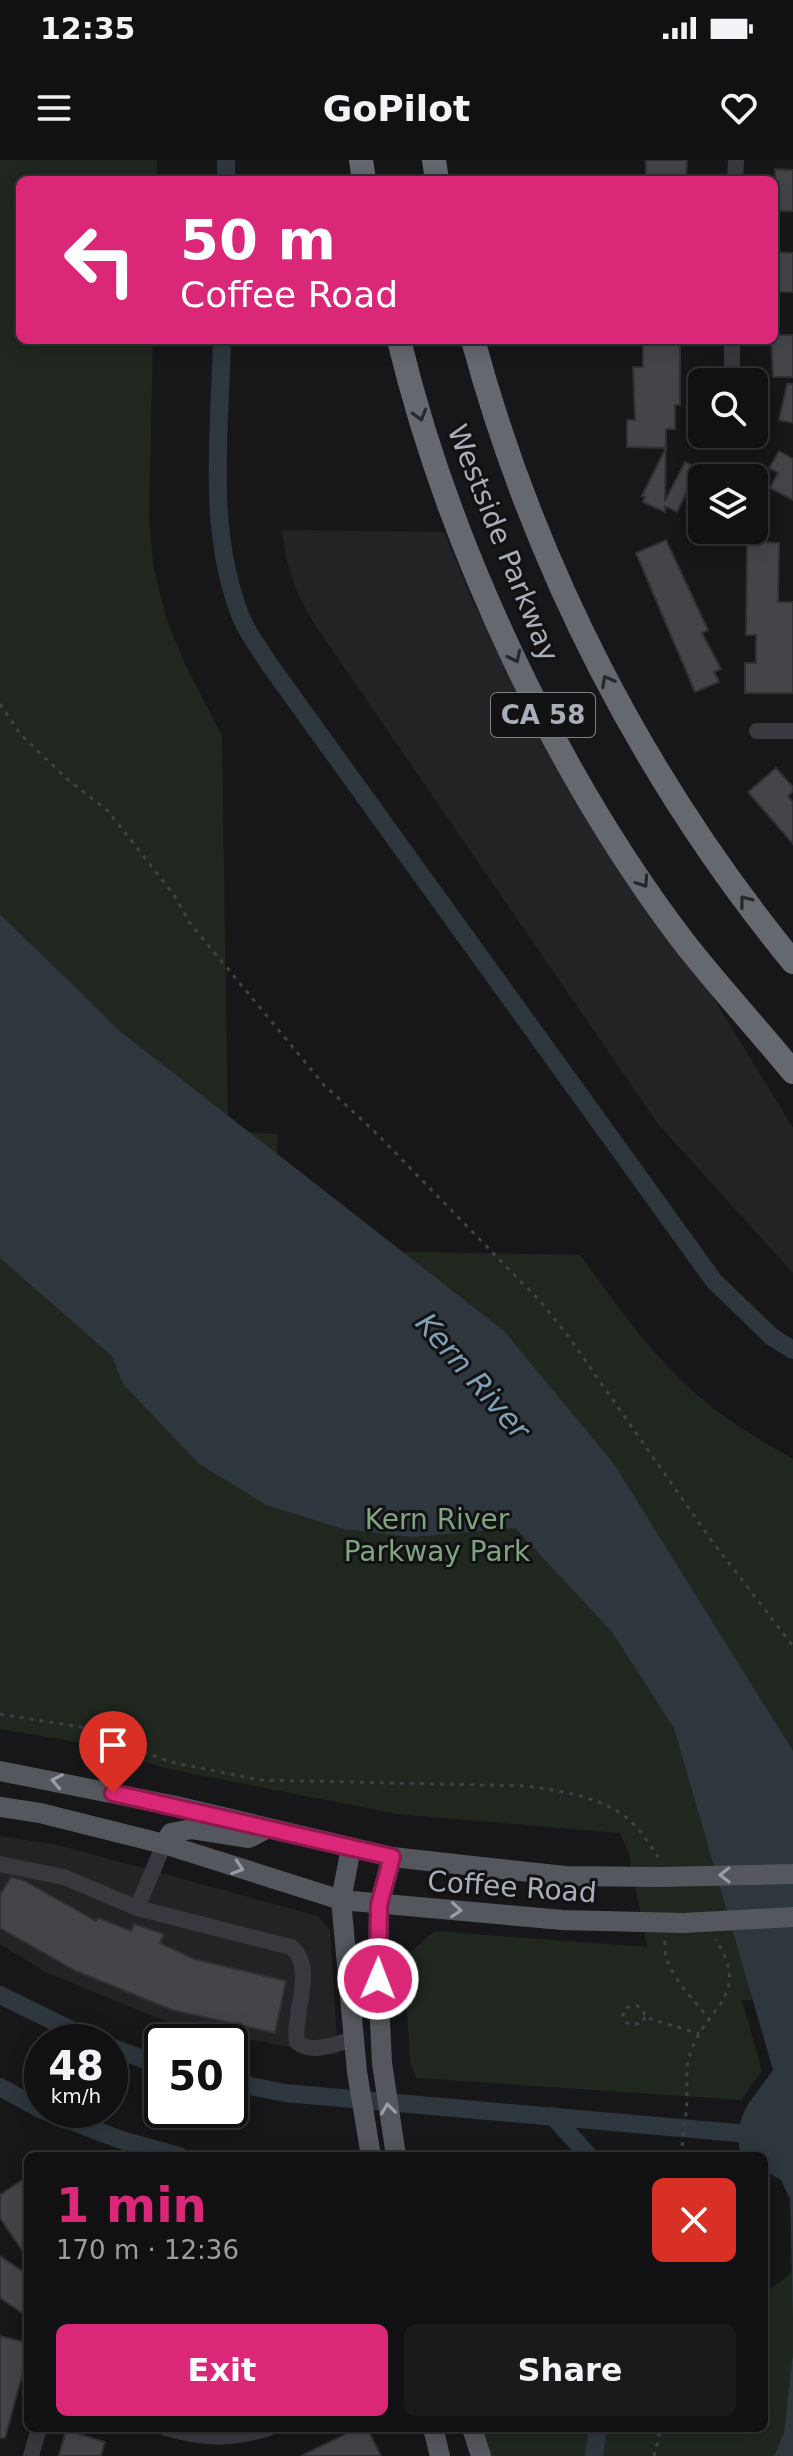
<!DOCTYPE html>
<meta charset="utf-8">
<style>
body{margin:0;font-family:"DejaVu Sans",sans-serif;background:#1a1a1c;color:#f1f3f6;height:100vh;display:flex;flex-direction:column;font-size:30px;white-space:nowrap}
*{box-sizing:border-box;margin:0}
p{font-size:26px;color:#9c9da0}
.icon{flex:none;width:44px;height:44px;fill:none;stroke:currentColor;stroke-width:2;stroke-linecap:round;stroke-linejoin:round}
.map{position:relative;flex:1;overflow:hidden}
.sheet{position:absolute;left:24px;top:1992px;width:744px;height:280px;display:flex;flex-direction:column;background:#111113;border-radius:12px;box-shadow:0 4px 20px #0003,0 0 0 2px #303133}
.sheet>*{flex:none}
.banner{position:absolute;left:16px;top:16px;width:762px;height:168px;border-radius:12px;box-shadow:0 4px 20px #0003,0 0 0 2px #303133;background:#db2777;color:#fff;overflow:hidden}
.buttons{position:absolute;left:688px;top:208px;display:grid;gap:16px}
.buttons a{display:grid;place-items:center;width:80px;height:80px;border-radius:12px;background:#111113;box-shadow:0 4px 20px #0003,0 0 0 2px #303133;font-size:40px}
.speed{position:absolute;left:24px;top:1864px;display:flex;gap:16px;font-size:40px;font-weight:700;text-align:center}
.speed>*{display:grid;place-content:center;width:104px;height:104px;border-radius:50%;background:#111113;box-shadow:0 4px 20px #0003,0 0 0 2px #303133;line-height:1}
.speed small{font-size:20px;font-weight:400}
.speed .limit{border:4px solid #111;border-radius:12px;background:#fff;color:#111}
.pin{position:absolute;display:grid;place-items:center;width:68px;height:68px;color:#fff;margin:-82px -34px;border-radius:50% 50% 50% 0;rotate:-45deg;box-shadow:0 0 8px #0007}
.pin .icon{rotate:45deg}
.me{position:absolute;width:88px;margin:-44px;rotate:1deg;stroke-linejoin:round;filter:drop-shadow(0 0 6px #0008)}
.turn{display:flex;align-items:center;gap:28px;height:168px;padding:0 32px;font-size:36px}
.turn .icon{width:104px;height:104px;stroke-width:2.5}
.turn b{display:block;font-size:56px;line-height:68px}
.round{display:grid;place-items:center;flex:none;width:84px;height:84px;border-radius:12px;background:#1a1a1c}
.headline{display:flex;align-items:center;justify-content:space-between;height:136px;padding:0 32px}
h1{font-size:48px;font-weight:700;line-height:60px;color:#db2777}
.primary-button{display:flex;gap:16px;margin-top:auto;padding:16px 32px}
.primary-button a{flex:1;height:92px;border-radius:12px;background:#db2777;color:#fff;font-size:32px;font-weight:700;line-height:92px;text-align:center}
.primary-button a+a{background:#1a1a1c;color:#f1f3f6}
.status{display:flex;justify-content:space-between;align-items:center;height:56px;padding:0 40px;background:#111113;direction:ltr}
.status svg{height:22px;fill:currentColor}
header{display:flex;justify-content:space-between;align-items:center;height:104px;padding:0 32px;background:#111113;font-size:36px;font-weight:700}
.map>svg:first-child{display:block}
.built{fill:#232326}
.green{fill:#1f271f}
.water{fill:#2d373d}
.lines{fill:none;stroke-linecap:round;stroke-linejoin:round}
.canal{stroke:#2d373d;stroke-width:18}
.building{fill:#434549;stroke:#313135;stroke-width:2}
.path{stroke:#3e4145;stroke-width:3;stroke-dasharray:4 6;stroke-linecap:butt}
.minor{stroke:#38393e;stroke-width:16}
.major{stroke:#54575d;stroke-width:20}
.highway{stroke:#64686f;stroke-width:24}
.major-bridge{stroke:#54575d;stroke-width:20}
.oneway{stroke:#26282b}
.oneway2{stroke:#989da7}
.route-casing{stroke:#8e194d;stroke-width:20}
.route{stroke:#db2777;stroke-width:14}
.labels{text-anchor:middle;dominant-baseline:central;stroke-width:6;stroke-linejoin:round;paint-order:stroke}
.shield{fill:#121214;stroke:#7c8088;stroke-width:2}
.shield-label{font-size:26px;font-weight:bold;fill:#a9afb9}
.street-label{font-size:28px;fill:#a9afb9;stroke:#121214}
.park-label{font-size:28px;fill:#81a480;stroke:#121214}
.water-label{font-size:30px;font-style:italic;fill:#7fa0b5;stroke:#121214}
</style>
<div class="status"><b>12:35</b><svg viewBox="0 0 49 12"><path d="M0 12V9h3v3zM5 12V6h3v6zM10 12V3h3v9zM15 12V0h3v12zM26 1h20v11H26zM47 4h2v5h-2z"/></svg></div>
<header><svg class="icon" aria-label="menu" viewBox="0 0 24 24"><path d="M4 6h16M4 12h16M4 18h16"/></svg>GoPilot<svg class="icon" aria-label="heart" viewBox="0 0 24 24"><path d="M12 20l-8-8c-3-5 5-10 8-4 3-6 11-1 8 4z"/></svg></header>
<div class="map">
<svg width="793" height="2296" viewBox="0 0 793 2296">
<rect width="100%" height="100%" fill="#171719"/>
<!-- built -->
<g class="built">
<path d="M282,370L444,372L477,451L793,968V1113L658,964L315,465L298,435L287,402Z"/>
<path d="M0,1676L58,1685L318,1756L330,1770L338,1895L182,1868L45,1812L0,1784Z"/>
</g>
<!-- green -->
<g class="green">
<path d="M0,0H157L156,20H20V180H153L149,359L154,410L167,461L185,504L222,576L228,971L278,974L273,1089L580,1095C616,1144 650,1193 695,1233C725,1260 759,1279 793,1299V1842L742,1840L762,1911L741,1940L416,1918L410,1902L404,1797L435,1771L647,1787L629,1694L620,1673L397,1654L173,1610L81,1583L0,1569Z"/>
<path d="M793,2112V2296H491L483,2268H764V2134Z"/>
</g>
<!-- water -->
<g class="water">
<path d="M0,754L121,872L504,1171L614,1304L793,1591V2162L790,2039L781,2020L764,2010V1996H740C734,1953 749,1944 773,1910L674,1568L612,1472L515,1368L412,1377L343,1369L266,1345L198,1303L123,1224L112,1196L0,1098Z"/>
<path d="M793,2193V2296H774L784,2273Z"/>
</g>
<g class="lines">
<!-- canal -->
<g class="canal">
<path d="M226,20V0"/>
<path d="M222,180C220,272 206,369 241,457C247,473 260,489 269,504L714,1121L772,1177L793,1190"/>
<path d="M0,1835L96,1882"/>
<path d="M110,1887L162,1906"/>
<path d="M230,1922L285,1933L737,1973"/>
<path d="M0,1927L42,1950"/>
<path d="M43,1950L121,1980L179,1996"/>
<path d="M553,1956L589,1996"/>
<path d="M594,2296L598,2268"/>
</g>
</g>
<!-- building -->
<g class="building">
<path d="M646,0H687L686,20H646Z"/>
<path d="M775,9L793,10V51H775Z"/>
<path d="M774,92L793,93V132H774Z"/>
<path d="M774,175H793V217H773L771,180H774Z"/>
<path d="M643,180H680V245H675V269H666L665,341L685,302L698,308L677,352L665,346V352L643,342L645,337L642,336L666,288L627,287V260H635L633,207H643Z"/>
<path d="M787,224H793V263L779,260Z"/>
<path d="M779,291L793,299V340L770,328L778,313L769,308Z"/>
<path d="M666,380L708,470L702,473L721,509L714,512L719,522L695,532L636,393Z"/>
<path d="M747,381L779,383L778,442H793V533H745V503H756V475H746Z"/>
<path d="M776,608L793,627V631L788,636L793,642V684L748,632Z"/>
<path d="M11,1717L23,1720L96,1761L98,1758L131,1771L134,1764L164,1774L160,1783L194,1799L286,1821L275,1873L172,1850L76,1811L0,1768V1735Z"/>
<path d="M28,2016V2099L0,2058V2035Z"/>
<path d="M0,2096L28,2115V2157L0,2138Z"/>
<path d="M0,2176L28,2183V2193L5,2278H0Z"/>
<path d="M358,2268H367L381,2296H301Z"/>
<path d="M66,2270L105,2282L101,2296H59Z"/>
</g>
<g class="lines">
<!-- path -->
<g class="path">
<path d="M0,544L21,575L67,619L108,651L174,735L190,763L324,925L374,971L539,1140L566,1173L711,1380L793,1486"/>
<path d="M0,1554L99,1570L135,1589L171,1602L260,1620L527,1626C561,1631 599,1636 627,1658C640,1668 649,1684 658,1697"/>
<path d="M665,1781C661,1809 693,1838 709,1859"/>
<path d="M645,1857L642,1863L631,1865L626,1862L623,1855L625,1848L636,1845L643,1850L645,1857L699,1874"/>
<path d="M681,1996C683,1977 686,1959 687,1940C687,1927 686,1914 688,1902C698,1850 756,1839 715,1779"/>
<path d="M654,2296L661,2268"/>
</g>
<!-- minor -->
<g class="minor">
<path d="M735,20L736,0"/>
<path d="M732,222V180"/>
<path d="M757,571H793"/>
<path d="M0,1704L64,1717L137,1748L291,1787C317,1808 292,1854 297,1882C311,1895 337,1883 354,1879"/>
<path d="M137,1748L164,1684"/>
<path d="M166,2268C206,2279 229,2280 269,2268"/>
<path d="M31,2296L39,2268"/>
</g>
<!-- major -->
<g class="major">
<path d="M0,1611L176,1646L392,1697L565,1716L658,1717"/>
<path d="M0,1647L40,1653L164,1684L341,1740L562,1760L684,1763"/>
<path d="M164,1684L171,1673L192,1669L249,1678L268,1668"/>
<path d="M351,1688L341,1740L357,1912L371,1996"/>
<path d="M392,1697L379,1745L378,1819L382,1903L396,1996"/>
<path d="M433,2268L440,2296"/>
<path d="M472,2268L481,2296"/>
</g>
<!-- highway -->
<g class="highway">
<path d="M361,0L364,20"/>
<path d="M434,0L437,20"/>
<path d="M399,180C448,384 556,614 683,781C718,826 757,868 793,912"/>
<path d="M473,180C535,408 644,620 793,802"/>
</g>
<!-- major-bridge -->
<g class="major-bridge">
<path d="M658,1717L793,1714"/>
<path d="M684,1763L793,1757"/>
</g>
</g>
<!-- one-way arrows -->
<defs><path id="oneway-chevron" d="M-2-3.5L2.5 0L-2 3.5" fill="none" stroke-width="1.6" stroke-linecap="round" stroke-linejoin="round" transform="scale(2)"/></defs>
<g class="oneway">
<use href="#oneway-chevron" transform="translate(420 255) rotate(74)"/>
<use href="#oneway-chevron" transform="translate(515 497) rotate(65)"/>
<use href="#oneway-chevron" transform="translate(607 521) rotate(-118)"/>
<use href="#oneway-chevron" transform="translate(643 722) rotate(56)"/>
<use href="#oneway-chevron" transform="translate(745 741) rotate(-128)"/>
</g>
<g class="oneway2">
<use href="#oneway-chevron" transform="translate(57 1621) rotate(-169)"/>
<use href="#oneway-chevron" transform="translate(238 1708) rotate(18)"/>
<use href="#oneway-chevron" transform="translate(725 1715) rotate(179)"/>
<use href="#oneway-chevron" transform="translate(456 1750) rotate(4)"/>
<use href="#oneway-chevron" transform="translate(388 1949) rotate(-97)"/>
</g>
<g class="lines">
<!-- route casing -->
<g class="route-casing">
<path id="route" d="M113,1633L392,1697L379,1745L378,1819"/>
</g>
<!-- route -->
<use href="#route" class="route"/>
</g>
<g class="labels">
<!-- shield labels -->
<rect class="shield" x="491" y="533" width="104" height="44" rx="6"/>
<g class="shield-label">
<text x="543" y="555">CA 58</text>
</g>
<!-- street labels -->
<g class="street-label">
<text transform="translate(503 383) rotate(68)">Westside Parkway</text>
<text transform="translate(512 1727) rotate(4)">Coffee Road</text>
</g>
<!-- park labels -->
<g class="park-label">
<text x="437" y="1359">Kern River<tspan x="437" dy="32">Parkway Park</tspan></text>
</g>
<!-- water labels -->
<g class="water-label">
<text transform="translate(473 1216) rotate(49)">Kern River</text>
</g>
</g>
</svg>
<div class="buttons">
<a><svg class="icon" aria-label="search" viewBox="0 0 24 24"><circle cx="10" cy="10" r="6"/><path d="M15 15l6 6"/></svg></a>
<a><svg class="icon" aria-label="layers" viewBox="0 0 24 24"><path d="M12 4l9 5-9 5-9-5zM3 14l9 5 9-5"/></svg></a>
</div>
<div class="speed"><div>48<small>km/h</small></div><div class="limit">50</div></div>
<div class="pin" style="left:113px;top:1633px;background:#d93025"><svg class="icon" aria-label="arrive" viewBox="0 0 24 24"><path d="M6 21V4h12l-3 4 3 4H6"/></svg></div>
<svg class="me" style="left:378px;top:1819px" viewBox="-20 -20 40 40"><circle r="17" fill="#db2777" stroke="#fff" stroke-width="3"/><path d="M0-11L8 9 0 5-8 9z" fill="#fff"/></svg>
<div class="banner">
<div class="turn"><svg class="icon" aria-label="left" viewBox="0 0 24 24"><path d="M17 20v-9H6M10 6l-5 5 5 5"/></svg><div><b>50 m</b>Coffee Road</div></div>
</div>
<section class="sheet">
<div class="headline"><div><h1>1 min</h1><p>170 m · 12:36</p></div><a class="round" style="background:#d93025;color:#fff"><svg class="icon" aria-label="close" viewBox="0 0 24 24"><path d="M6 6l12 12M18 6L6 18"/></svg></a></div>
<div class="primary-button"><a>Exit</a><a>Share</a></div>
</section>
</div>
